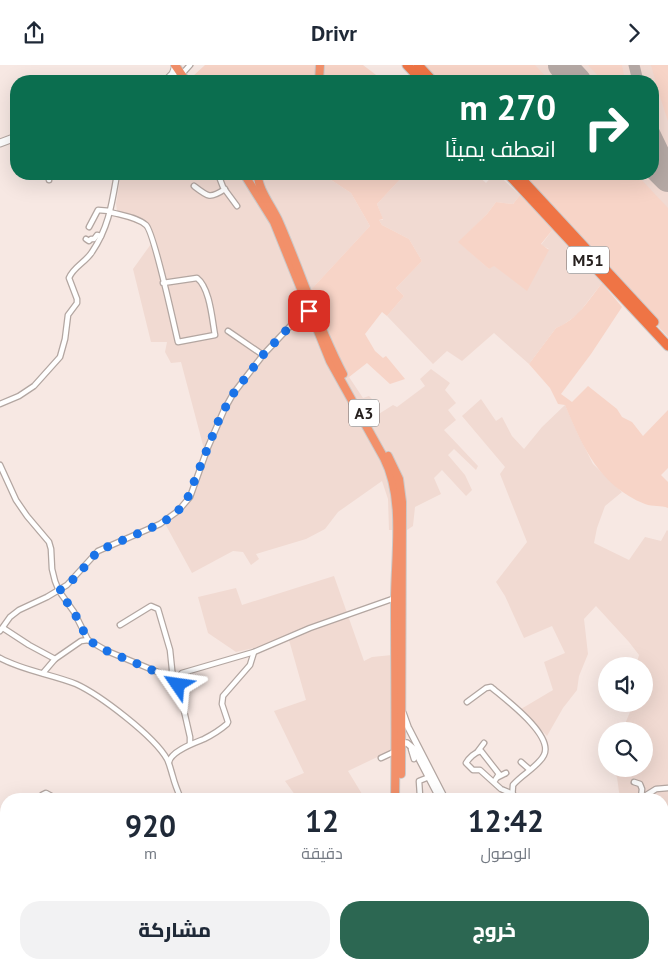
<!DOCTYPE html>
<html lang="ar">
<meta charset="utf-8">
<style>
body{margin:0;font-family:"PT Sans",Cairo,sans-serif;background:#f2f2f3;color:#1f2937;direction:rtl;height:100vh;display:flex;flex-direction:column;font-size:19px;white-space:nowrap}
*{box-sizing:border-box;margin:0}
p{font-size:16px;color:#747a83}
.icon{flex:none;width:28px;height:28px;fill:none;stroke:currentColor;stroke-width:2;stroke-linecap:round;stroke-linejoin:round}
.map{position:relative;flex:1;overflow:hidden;direction:ltr}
.drawer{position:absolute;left:0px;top:728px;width:669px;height:176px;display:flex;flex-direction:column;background:#fff;border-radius:20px 20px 0 0;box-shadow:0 5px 20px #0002;direction:rtl}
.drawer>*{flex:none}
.top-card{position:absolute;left:10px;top:10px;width:649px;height:105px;border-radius:20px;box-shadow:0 5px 20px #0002;direction:rtl;background:#0b6e4f;color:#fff;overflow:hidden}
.controls{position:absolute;left:598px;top:592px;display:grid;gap:10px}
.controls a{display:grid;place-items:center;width:55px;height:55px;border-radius:50%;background:#fff;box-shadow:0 5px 20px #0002;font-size:25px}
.pin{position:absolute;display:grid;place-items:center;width:42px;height:42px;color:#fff;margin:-21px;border-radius:10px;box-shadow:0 2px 8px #0006}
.me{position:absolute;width:55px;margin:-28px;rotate:302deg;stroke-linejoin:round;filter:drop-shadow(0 0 4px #0008)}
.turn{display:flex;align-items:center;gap:18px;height:105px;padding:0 20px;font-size:22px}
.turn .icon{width:65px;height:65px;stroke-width:2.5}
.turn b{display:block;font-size:35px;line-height:42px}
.eta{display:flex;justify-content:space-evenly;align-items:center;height:85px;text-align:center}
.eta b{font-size:30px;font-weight:800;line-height:35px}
.primary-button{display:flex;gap:10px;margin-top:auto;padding:10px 20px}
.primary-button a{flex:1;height:58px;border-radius:20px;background:#2c6752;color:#fff;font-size:20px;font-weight:800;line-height:58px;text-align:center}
.primary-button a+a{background:#f2f2f3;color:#1f2937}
header{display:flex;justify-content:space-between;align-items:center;height:65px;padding:0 20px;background:#fff;font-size:22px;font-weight:800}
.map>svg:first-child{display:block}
.built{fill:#f1dad2}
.green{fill:#f7d4c7}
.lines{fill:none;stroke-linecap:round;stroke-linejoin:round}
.taxiway{stroke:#b5a9a5;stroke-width:11}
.runway{stroke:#b5a9a5;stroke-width:28}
.minor-casing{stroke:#b3a6a1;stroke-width:7}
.tertiary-casing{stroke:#b3a6a1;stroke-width:8}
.secondary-casing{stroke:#b3a6a1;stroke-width:9}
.trunk-casing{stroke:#cbc9c9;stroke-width:10}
.motorway-casing{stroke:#cbc9c9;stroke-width:11}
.minor{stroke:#fff;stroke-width:4.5}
.tertiary{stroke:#fff;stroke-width:5.5}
.secondary{stroke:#fff;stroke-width:7}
.trunk{stroke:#f2906a;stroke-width:8}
.motorway{stroke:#ef7445;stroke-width:9}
.route{stroke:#1a73e8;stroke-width:9;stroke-dasharray:0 16.2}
.labels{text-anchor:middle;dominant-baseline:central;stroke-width:4;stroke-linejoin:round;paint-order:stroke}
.shield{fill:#fff;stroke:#676362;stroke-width:1}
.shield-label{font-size:16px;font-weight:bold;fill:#26201e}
</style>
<header><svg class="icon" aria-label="forward" viewBox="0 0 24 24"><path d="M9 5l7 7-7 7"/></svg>Drivr<svg class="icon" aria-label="share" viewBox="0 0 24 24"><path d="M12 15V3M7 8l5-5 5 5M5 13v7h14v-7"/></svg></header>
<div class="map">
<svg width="668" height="903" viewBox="0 0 668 903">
<rect width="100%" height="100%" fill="#f7e8e3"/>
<!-- built -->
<g class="built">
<path d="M422,0H668V266L522,109H652V16H437Z"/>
<path d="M121,109H322L351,128L370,161L307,229L339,317L349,312L363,333L369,331L372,334L366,341L374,352L393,340L397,342L425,321L420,314L431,304L450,318L445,325L456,338L448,345L456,355L444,365L478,401L476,405L454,384L448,390L465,410L472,425L466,431L442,405L434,413L441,429L415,442L413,461L407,465H389L388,434L382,416L338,447L325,464L306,474L256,489L259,494L251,500L243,487L233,486L192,508L162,453L185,437L204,384L181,297L171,298L165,287L167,277H151L133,204L151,179L147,166L141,160L118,152L116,139Z"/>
<path d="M405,109H476L486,118L494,109H497L520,130L513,139L496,137L487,149L459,177L489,204L494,200L549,184L541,180L554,163L602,218L578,249L563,260L556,263L529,299L494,268L462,296L447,286L433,299L387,251L404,231L396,223L422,196L409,174L382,160L379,155H383L377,139Z"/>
<path d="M481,334L496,356L502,352L512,371L524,384L542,362L565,340L577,367L593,399L622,427L605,441L597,463L594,478L629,495L645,472L661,476L667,465L668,466V776H663L662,734H622L619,727L617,712L610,704H644V666H622L630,647L631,639H644V601H636L639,590L629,577L596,541L584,554L588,589L579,611L577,625L563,643L547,671L521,644L553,625L544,597L565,588L552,561L524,573L505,531L496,517L527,477L500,409L505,402L462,351Z"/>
<path d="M334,511L364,596L372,592L392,590V685L348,706L365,734H298L285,716L304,708L274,646L306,635L289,575L236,587L208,568L198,532L236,523L242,540Z"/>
</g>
<!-- green -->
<g class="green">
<path d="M205,0H363L384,16H195L192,12Z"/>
<path d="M414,0H535L550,16H429Z"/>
<path d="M588,0H622L625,16H603Z"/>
<path d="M651,0H668V56L659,29Z"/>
<path d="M322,109H405L377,139L383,154L379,155L382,160L409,174L422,196L396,223L404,231L387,251L382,247L365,269L375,286L383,293L386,291L405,314L390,319L367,298L349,312L339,317L307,229L370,161L351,128Z"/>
<path d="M516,109H636L668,143V272Z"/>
<path d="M520,130L554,163L541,179L549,185L527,226L494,201L489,204L458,177L487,149L496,137L513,139Z"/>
<path d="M602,218L622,242L591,289L561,329L572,337L588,321L617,344L622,352L632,357L643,371L668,345V403L661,410L668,417V443C661,440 653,442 645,439C600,421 583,383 565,340L558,339L550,323L529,299L556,263C577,255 589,235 602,218Z"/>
<path d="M663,776H668V847L663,845Z"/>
</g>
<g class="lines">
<!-- taxiway -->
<g class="taxiway">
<path d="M634,0L638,16"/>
<path d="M652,62L668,95"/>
</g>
<!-- runway -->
<g class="runway">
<path d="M562,0L577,16"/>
<path d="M652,97L668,113"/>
</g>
<!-- minor casing -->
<g class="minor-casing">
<g id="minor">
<path d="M182,9L190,0"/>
<path d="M48,109L49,115"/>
<path d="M218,109L223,122L237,141"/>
<path d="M194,121C208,132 210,134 225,124"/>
<path d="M110,147C120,150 137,152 146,160C154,167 174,260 178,277L215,270C212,254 210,223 197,213L163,218"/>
<path d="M89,162L98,145L110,146"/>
<path d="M86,174L89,176L91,174H94L97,170L101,171"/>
<path d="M228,266L263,290"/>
<path d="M0,339L19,331L34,321L60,292L65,274L68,250L77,238V234L69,213C73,202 86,197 92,187C109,162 112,138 117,109"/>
<path d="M0,400L16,435L27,451L49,477L51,484L52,504L55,516L59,526L74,547L88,575"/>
<path d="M120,560L151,541L158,544L170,585L173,614"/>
<path d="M3,563L29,580L55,594L81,576L88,575L107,586L177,615"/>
<path d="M0,566L10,552L19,545L47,532L67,520L98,486L160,459L178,446L190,432L208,382L224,345L233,329L263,290L294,257L309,246"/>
<path d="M0,593C24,606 51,609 76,619C100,630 154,671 167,694C170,700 171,706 173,712C175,720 178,727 181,734"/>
<path d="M43,608L55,594"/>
<path d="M467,637L486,623L491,622C505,634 554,670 544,690C539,701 521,710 513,720L512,734"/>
<path d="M190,679V672L177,615L182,608L254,587L310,563L395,533"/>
<path d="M411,684L414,694"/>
<path d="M478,686L484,678"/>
<path d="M381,693L396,686"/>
<path d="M169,697C171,686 194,678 204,674C212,670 220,665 227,659L228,657L222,639L223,631L250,600L254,587"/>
<path d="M521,697L529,704"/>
<path d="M498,712L506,708"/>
<path d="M494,717L499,709L481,686C475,687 469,693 466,698L473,705H480L501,724L513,729"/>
<path d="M634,717L640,719L642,724L641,733"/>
<path d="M420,731L419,716L429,712"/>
<path d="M41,734L42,730L46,728L57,734"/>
<path d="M640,734L656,724L668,723"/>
<path d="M0,807L6,804"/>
<path d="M0,874L6,872"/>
<path d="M363,898L365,903"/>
<path d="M445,898L447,900L453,898"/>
<path d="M19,903L37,898"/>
<path d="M66,903L78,898"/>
<path d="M170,903L177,898"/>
<path d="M205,903L206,898"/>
<path d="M605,903L608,898"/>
<path d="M655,903L657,898"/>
</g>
</g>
<!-- tertiary casing -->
<g class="tertiary-casing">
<g id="tertiary">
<path d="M403,648L408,662L445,734"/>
<path d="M402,678H407L414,684L440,734"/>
<path d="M526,898L529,903"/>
<path d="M532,898L535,903"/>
</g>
</g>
<!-- secondary casing -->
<g class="secondary-casing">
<g id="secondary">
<path d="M166,16L173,9L176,1"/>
<path d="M169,16L175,15L178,16"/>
<path d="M0,78L16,72"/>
</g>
</g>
<!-- trunk casing -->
<g class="trunk-casing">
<g id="trunk">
<path d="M175,0L186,16"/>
<path d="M319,16L320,0"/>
<path d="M244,109L274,157L330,296L384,393C405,434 395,491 395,536C395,602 396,668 395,734"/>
<path d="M258,109C257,123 273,143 279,157C301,207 317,260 343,309"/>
<path d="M388,391L399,414L402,437L401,709"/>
<path d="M389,903L390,898"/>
</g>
</g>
<!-- motorway casing -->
<g class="motorway-casing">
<g id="motorway">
<path d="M407,0L422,16"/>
<path d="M418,0L433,16"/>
<path d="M508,109L668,281"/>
<path d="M517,109L654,257"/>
</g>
</g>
<!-- minor -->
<use href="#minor" class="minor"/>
<!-- tertiary -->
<use href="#tertiary" class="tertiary"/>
<!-- secondary -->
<use href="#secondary" class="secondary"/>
<!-- trunk -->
<use href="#trunk" class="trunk"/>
<!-- motorway -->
<use href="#motorway" class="motorway"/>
</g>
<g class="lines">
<!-- route -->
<path class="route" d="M178,620V616L107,586L88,575L74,547L59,526L76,512L98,486L160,459L174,450L186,437L220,352L233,329L263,290L294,257L309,246"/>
</g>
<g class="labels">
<!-- shield labels -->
<g class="shield">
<rect x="567" y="181.5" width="42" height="27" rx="4"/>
<rect x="349" y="334.5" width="30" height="27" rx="4"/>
</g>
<g class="shield-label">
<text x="588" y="195">M51</text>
<text x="364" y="348">A3</text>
</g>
</g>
</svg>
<div class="controls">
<a><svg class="icon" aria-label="sound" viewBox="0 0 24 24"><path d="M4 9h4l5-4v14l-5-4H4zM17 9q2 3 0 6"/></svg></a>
<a><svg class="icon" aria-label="search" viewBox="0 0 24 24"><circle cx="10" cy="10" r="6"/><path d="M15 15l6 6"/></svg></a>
</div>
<div class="pin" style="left:309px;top:246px;background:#d93025"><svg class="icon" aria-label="arrive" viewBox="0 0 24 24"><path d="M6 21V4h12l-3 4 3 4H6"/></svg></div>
<svg class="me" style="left:178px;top:620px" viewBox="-20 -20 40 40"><path d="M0-17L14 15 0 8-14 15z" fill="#1a73e8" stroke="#fff" stroke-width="4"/></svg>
<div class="top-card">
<div class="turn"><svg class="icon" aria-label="right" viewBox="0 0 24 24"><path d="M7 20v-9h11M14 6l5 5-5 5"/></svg><div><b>270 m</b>انعطف يمينًا</div></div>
</div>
<section class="drawer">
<div class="eta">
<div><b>12:42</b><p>الوصول</p></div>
<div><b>12</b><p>دقيقة</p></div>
<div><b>920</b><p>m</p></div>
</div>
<div class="primary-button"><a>خروج</a><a>مشاركة</a></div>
</section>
</div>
